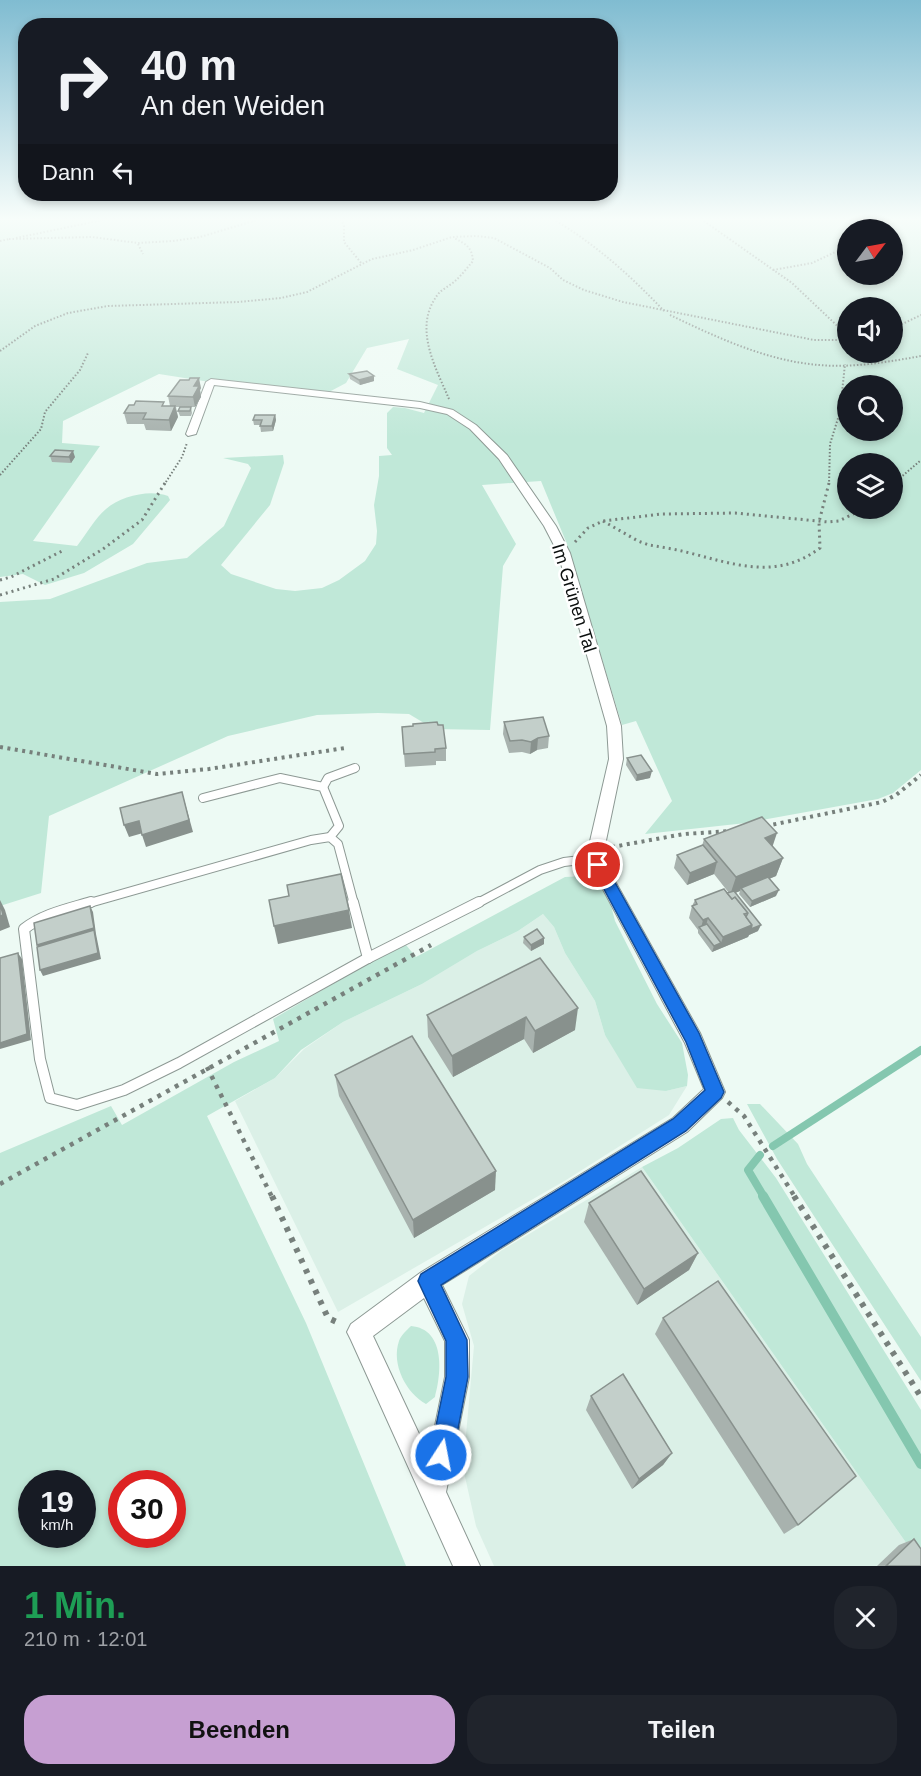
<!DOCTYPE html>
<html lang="de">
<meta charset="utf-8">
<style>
body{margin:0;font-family:Arial,sans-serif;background:#20242c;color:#f1f3f6;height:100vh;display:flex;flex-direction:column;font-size:22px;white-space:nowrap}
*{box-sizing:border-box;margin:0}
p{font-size:20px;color:#9ea1a6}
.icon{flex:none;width:33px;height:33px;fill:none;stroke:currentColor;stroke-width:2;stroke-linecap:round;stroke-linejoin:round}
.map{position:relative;height:1566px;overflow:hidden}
.drawer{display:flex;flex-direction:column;background:#171b24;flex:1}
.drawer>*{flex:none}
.hud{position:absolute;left:18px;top:18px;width:600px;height:183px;border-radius:24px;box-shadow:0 3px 9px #0003;background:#171b24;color:#f1f3f6;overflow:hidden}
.needle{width:39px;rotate:58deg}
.tools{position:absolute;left:837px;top:219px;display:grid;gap:12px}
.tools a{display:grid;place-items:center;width:66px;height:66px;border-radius:50%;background:#171b24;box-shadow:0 3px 9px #0003;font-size:30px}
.speed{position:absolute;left:18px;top:1470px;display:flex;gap:12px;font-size:30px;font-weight:700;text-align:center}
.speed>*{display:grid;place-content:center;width:78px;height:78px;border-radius:50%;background:#171b24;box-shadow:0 3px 9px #0003;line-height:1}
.speed small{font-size:15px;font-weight:400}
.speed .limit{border:9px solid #d22;background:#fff;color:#111}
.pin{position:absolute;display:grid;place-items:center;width:51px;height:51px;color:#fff;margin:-26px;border:3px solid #fff;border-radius:50%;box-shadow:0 2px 6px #0007}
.me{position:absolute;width:66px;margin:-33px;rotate:11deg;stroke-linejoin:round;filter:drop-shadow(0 0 4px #0008)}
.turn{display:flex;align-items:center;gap:21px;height:126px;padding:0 24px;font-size:27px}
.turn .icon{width:78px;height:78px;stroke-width:2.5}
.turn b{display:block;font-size:42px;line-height:51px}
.then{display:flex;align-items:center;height:57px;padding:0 24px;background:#0003;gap:12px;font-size:22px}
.round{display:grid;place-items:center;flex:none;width:63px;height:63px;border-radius:24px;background:#20242c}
.head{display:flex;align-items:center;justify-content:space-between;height:102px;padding:0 24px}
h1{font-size:36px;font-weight:600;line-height:45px;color:#1e9e55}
.cta{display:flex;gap:12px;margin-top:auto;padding:12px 24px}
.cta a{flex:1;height:69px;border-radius:24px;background:#c69fd2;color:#111;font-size:24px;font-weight:600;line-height:69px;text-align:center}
.cta a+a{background:#20242c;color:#f1f3f6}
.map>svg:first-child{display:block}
.built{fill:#dbf0e7}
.green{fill:#c0e8d8;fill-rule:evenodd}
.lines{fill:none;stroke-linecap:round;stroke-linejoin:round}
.stream-far1{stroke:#84c7af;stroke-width:8}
.stream{stroke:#84c7af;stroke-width:10}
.service-far1-casing{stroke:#8d9994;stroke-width:10}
.service-casing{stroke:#8d9994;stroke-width:12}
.minor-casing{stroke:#8d9994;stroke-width:2}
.path-far4{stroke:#77807c;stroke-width:2;stroke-dasharray:1.5 2;stroke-linecap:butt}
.path-far3{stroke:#77807c;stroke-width:3;stroke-dasharray:2 4;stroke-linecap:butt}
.path-far2{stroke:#77807c;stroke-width:4;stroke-dasharray:3 4.5;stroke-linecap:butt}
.path-far1{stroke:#77807c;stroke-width:4.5;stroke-dasharray:4 6;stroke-linecap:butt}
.path{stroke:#77807c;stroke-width:6;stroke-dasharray:4.5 7;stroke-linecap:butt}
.service-far1{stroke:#fff;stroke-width:8}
.service{stroke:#fff;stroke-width:10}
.minor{fill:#fff;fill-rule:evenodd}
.wall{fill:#a8b2ae}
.shaded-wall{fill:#88918d}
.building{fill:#c3cfca;stroke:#88918d;stroke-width:1.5}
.route{fill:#1a73e8;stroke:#114b97;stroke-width:1.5}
.labels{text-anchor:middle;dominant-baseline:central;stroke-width:5;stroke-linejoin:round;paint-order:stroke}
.far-street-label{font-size:18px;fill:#0a0e0d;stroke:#fff}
</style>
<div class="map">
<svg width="921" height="1566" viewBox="0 0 921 1566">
<rect width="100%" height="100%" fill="#edfaf4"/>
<!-- built -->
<g class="built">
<path d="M543,914L554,927L565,953L595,1001L605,1035L666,1091L687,1086L669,1115L566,1180L338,1312L235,1101L275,1078L304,1049L343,1022L422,984L477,951L518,931Z"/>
<path d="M642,1167L921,1564V1566H494L476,1526L463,1468L474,1346L462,1304L469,1276L502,1250Z"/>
</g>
<!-- green -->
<g class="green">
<path d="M0,219H921V770L893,793L878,799L746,823L645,834L672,801L636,721L622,725L567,544L541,481L482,485L516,544L503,566L490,730L434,729L409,714L378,713L317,715L228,736L49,816L41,893L0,906V602L50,599L147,563L187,558L224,526L251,468L248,464L223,458L283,455L284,463L270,505L221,565L231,574L276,589L295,591L322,588L339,580L365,561L376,544L377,531L374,505L379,476V456L392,455L387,448V413L393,407L405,408L424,413L438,385L397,369L409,339L367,348L346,383L329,392L210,382L159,374L63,421L62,443L100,446L33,541L77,546C86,535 95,518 106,509C121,496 150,489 168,496L170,500L133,544L84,573L45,585L23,574L0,577ZM848,230H892V274H848ZM848,308H892V352H848ZM848,386H892V430H848ZM848,464H892V508H848Z"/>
<path d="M584,876L601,886L608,894L615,921L657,1004L682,1043L688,1075L687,1086L666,1091L637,1088L605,1035L595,1001L565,953L554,927L543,914L518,931L477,951L422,984L343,1022L301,1050L275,1078L207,1116L306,1323L406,1566H0V1153L111,1106L122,1125L234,1062L279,1041L273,1019L365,965L406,945L416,957L565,877ZM32,1484H82V1534H32ZM122,1484H172V1534H122Z"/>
<path d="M747,1104H760L798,1144L807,1164L921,1337V1381L777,1159Z"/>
<path d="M733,1118L739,1130L776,1178L921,1410V1564L642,1167L678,1148L721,1119Z"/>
<path d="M411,1326C445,1329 442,1372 435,1397L426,1404C406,1393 391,1364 399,1341C401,1335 407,1330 411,1326Z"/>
</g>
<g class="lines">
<!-- stream-far1 -->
<g class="stream-far1">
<path d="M773,1146L921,1050"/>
<path d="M760,1155L748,1170L764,1197"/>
</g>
<!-- stream -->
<path class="stream" d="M763,1196L921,1464"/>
<!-- service-far1 casing -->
<g class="service-far1-casing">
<g id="service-far1">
<path d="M323,787L328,778L355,768"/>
<path d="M203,798L280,778L323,787L339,826L330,837"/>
<path d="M86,904L311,840L330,837L338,844L354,904"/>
<path d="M476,904L540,870L564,862L597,858"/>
</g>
</g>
<!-- service casing -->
<g class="service-casing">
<g id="service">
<path d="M91,902C68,909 43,914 24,929L40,1059L50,1098L77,1105L124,1090L179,1063L368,958"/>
<path d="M353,902L368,958"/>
<path d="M368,958L479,902"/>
</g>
</g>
<!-- minor casing -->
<g class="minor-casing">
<path id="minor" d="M211,379L420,402L453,410L476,425L507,455L556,526L570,553L621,726L623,759L604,850L606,865L700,1033L725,1092L722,1098L687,1132L442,1285L469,1340V1377L446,1492L480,1566H453L351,1340L347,1332L351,1324L420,1273L673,1118L704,1089L685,1043L590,865L588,850L609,759L607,726L558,553L544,526L499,459L470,429L447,414L420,408L214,385L196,434L188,436L186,434L206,382ZM424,1298L445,1341V1377L429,1455L373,1336Z"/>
</g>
<!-- path-far4 -->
<g class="path-far4">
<path d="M341,219L344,226V242L362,264"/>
<path d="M553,219C595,244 630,275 664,311"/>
<path d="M701,219L792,283L848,336"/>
<path d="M873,230L874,219"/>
<path d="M16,238L107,219"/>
<path d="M9,239L92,237L138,243L173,241L200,237L260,219"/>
<path d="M0,241L9,239"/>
<path d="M138,244L143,254"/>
<path d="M773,270L812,263L848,246"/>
<path d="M670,315C716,337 767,361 819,365C853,368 888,362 921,356"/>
<path d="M892,329L921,315"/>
<path d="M0,351L35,326L68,313L108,306L238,302L281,298L307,292L372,259L413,250L452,237L476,236L494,238L550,268L563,280L584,290L623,302L814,340H848"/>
<path d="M449,399C435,366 412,326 439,293C443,289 449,286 454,282C461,276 467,268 473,261C472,247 466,244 454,238"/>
<path d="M0,475L41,429L45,412L80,370L88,353"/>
<path d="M164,485L182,457L187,443"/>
<path d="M829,485L830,444L840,412L845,364"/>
<path d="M892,485L921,460"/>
</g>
<!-- path-far3 -->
<g class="path-far3">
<path d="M892,485L894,483"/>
<path d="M603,521L638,541L649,545C661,547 674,549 686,552C734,564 776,581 820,548L819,522L829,483"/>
<path d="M575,542L588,528L603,521L662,514L735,513L828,522L839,521L865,508"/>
<path d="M0,580L11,577L64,550"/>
<path d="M0,595L54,579L103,549L142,520L165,483"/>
</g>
<!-- path-far2 -->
<g class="path-far2">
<path d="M0,747L157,774L209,769L345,748"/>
<path d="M766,826L882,802L896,795L921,775"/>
<path d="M612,847L684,834L729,831"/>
</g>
<!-- path-far1 -->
<g class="path-far1">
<path d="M207,1067L272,1197"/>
<path d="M728,1102L744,1116L795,1197"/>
<path d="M0,1184L431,945"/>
</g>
<!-- path -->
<g class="path">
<path d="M272,1196L328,1318L341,1324"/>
<path d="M794,1196L921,1397"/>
</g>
<!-- service-far1 -->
<use href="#service-far1" class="service-far1"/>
<!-- service -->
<use href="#service" class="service"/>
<!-- minor -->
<use href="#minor" class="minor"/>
</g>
<!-- wall -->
<g class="wall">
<path d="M349,374L374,381L360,385L350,379Z"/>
<path d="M201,388L200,390L201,397L195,407H191L192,413L191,416H180L178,411L182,407H176L178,417L171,431L146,430L144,424H127L124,413L170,406L168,396Z"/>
<path d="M275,415L276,420L273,431L261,432L260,425H254L253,420Z"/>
<path d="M50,456L75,457L71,463L52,462Z"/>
<path d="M504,722L549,736L548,748L537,750L530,754L522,752L509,753L503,734Z"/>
<path d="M402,727L446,748V761H436V765L405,767Z"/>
<path d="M627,758L650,778L636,781L626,765Z"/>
<path d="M704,839L773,847L783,858L776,876L769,879L776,896L750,907L739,894L740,891L735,893L758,931L749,935L748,937L712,952L698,933V930L689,918L692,906L695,900L729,893L714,874L687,885L674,868L677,855L702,846Z"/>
<path d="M524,937L544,944L531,951L523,943Z"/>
<path d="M540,958L575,1030L533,1053L524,1039L453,1077L428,1037L427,1015Z"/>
<path d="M335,1075L495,1190L414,1238L339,1096Z"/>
<path d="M589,1203L698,1253L689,1270L637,1305L584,1222Z"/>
<path d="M663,1318L798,1525L784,1534L655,1334Z"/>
<path d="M591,1396L672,1453L663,1465L632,1489L586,1410Z"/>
<path d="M914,1539L921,1566H877L899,1545Z"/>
</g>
<!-- shaded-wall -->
<g class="shaded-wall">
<path d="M374,376V381L360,385L359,380Z"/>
<path d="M199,378L201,388L200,390L201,397L195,407L193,397L194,386Z"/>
<path d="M175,406L178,417L171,431L169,420Z"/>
<path d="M275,415L276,420L273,431L272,426Z"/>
<path d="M73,451L75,457L71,463L69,457Z"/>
<path d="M538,738L537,750L530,754L531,742Z"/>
<path d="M652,771L650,778L636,781L637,775Z"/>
<path d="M182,792L193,832L146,847L142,835Z"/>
<path d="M139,821L143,833L129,837L124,825Z"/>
<path d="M777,833L771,851L765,838Z"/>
<path d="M783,858L776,876L742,890L741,888L740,891L730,895L736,877Z"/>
<path d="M717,862L714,874L687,885L690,873Z"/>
<path d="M779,890L776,896L750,907L752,901Z"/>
<path d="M0,900L5,910L10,927L0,931Z"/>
<path d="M90,906L93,912L96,934L101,959L43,976L40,970V950L37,945Z"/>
<path d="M349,910L352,928L278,944L274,926Z"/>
<path d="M708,918L705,930L701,928L703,920Z"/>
<path d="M752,925H761L758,931L749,935L748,937L712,952L714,946L721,943L723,937Z"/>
<path d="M544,938V944L531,951V945Z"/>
<path d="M18,953L22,959L31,1040L0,1049V1043Z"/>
<path d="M578,1008L575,1030L533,1053L535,1031Z"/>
<path d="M526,1017L524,1039L453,1077L452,1056Z"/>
<path d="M496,1171L495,1190L414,1238L413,1220Z"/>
<path d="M698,1253L689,1270L637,1305L644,1289Z"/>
<path d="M672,1453L663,1465L632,1489L639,1479Z"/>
</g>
<!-- building -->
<g class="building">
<path d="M367,371L374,376L359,380L349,374Z"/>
<path d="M190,378H199L194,386H199L193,397L168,396L180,380H189Z"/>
<path d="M136,401L164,402L162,406H175L169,420L143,419L146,413H124L129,405H134Z"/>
<path d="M180,407H191L190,411H178Z"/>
<path d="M255,415H275L272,426H260L262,420H253Z"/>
<path d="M55,450L73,451L69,457L50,456Z"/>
<path d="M543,717L549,736L538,738L531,742L522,740L510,741L504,722Z"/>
<path d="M437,722L438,725H443L446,748L435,749V752L404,754L402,727L413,726V724Z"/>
<path d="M641,755L652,771L637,775L627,758Z"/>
<path d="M182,792L189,820L142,835L139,821L124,825L120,808Z"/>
<path d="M762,817L777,833L765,838L783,858L736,877L704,839Z"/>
<path d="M703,845L717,862L690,873L677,855Z"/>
<path d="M341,874L349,910L274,926L269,900L289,896L287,885Z"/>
<path d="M768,877L779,890L752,901L741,888Z"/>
<path d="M724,889L732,899L735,897L748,913L744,914L752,925L723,937L708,918L703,920L692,906L697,904L695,900Z"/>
<path d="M734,891L761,925L751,929L752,925L746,917L748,913L735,897L732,899L727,893Z"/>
<path d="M0,903L3,915L0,916Z"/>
<path d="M90,906L94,928L37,945L34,923Z"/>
<path d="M707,924L721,943L714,946L699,927Z"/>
<path d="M537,929L544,938L531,945L524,937Z"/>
<path d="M94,930L98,953L40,970L37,947Z"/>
<path d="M18,953L27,1034L0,1043V958Z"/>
<path d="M540,958L578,1008L535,1031L526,1017L452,1056L427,1015Z"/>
<path d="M412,1036L496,1171L413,1220L335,1075Z"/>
<path d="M641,1171L698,1253L644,1289L589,1203Z"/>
<path d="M718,1281L856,1476L798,1525L663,1318Z"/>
<path d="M623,1374L672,1453L639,1479L591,1396Z"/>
<path d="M914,1539L921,1549V1566H886Z"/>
</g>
<!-- sky -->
<linearGradient id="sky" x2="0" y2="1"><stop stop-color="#80bcd1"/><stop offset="0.5" stop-color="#f7fdfa"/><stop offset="1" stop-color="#f7fdfa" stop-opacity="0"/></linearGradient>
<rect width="921" height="438" fill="url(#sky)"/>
<!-- route -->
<path class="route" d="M598,859L603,861L699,1033L724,1092L721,1098L686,1131L441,1285L467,1340L468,1377L453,1455L449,1463L441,1467L433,1463L430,1455L446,1377V1341L418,1281L421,1274L673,1119L705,1090L686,1042L591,865L593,861Z"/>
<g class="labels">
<!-- far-street labels -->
<g class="far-street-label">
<text transform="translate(574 598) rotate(73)">Im Grünen Tal</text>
</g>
</g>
</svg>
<div class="tools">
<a><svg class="needle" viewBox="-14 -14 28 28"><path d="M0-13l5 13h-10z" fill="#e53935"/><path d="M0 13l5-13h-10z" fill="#9ea1a6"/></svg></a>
<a><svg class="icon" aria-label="sound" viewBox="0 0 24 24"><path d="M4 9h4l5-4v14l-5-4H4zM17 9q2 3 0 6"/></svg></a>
<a><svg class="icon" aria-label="search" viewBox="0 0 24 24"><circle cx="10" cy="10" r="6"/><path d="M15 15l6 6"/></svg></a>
<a><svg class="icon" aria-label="layers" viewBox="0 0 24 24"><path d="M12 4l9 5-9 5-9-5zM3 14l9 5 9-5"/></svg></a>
</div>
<div class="speed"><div>19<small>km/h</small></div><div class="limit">30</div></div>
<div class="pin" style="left:598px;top:865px;background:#d93025"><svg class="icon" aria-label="arrive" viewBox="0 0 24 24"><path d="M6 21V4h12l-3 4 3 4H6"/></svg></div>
<svg class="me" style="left:441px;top:1455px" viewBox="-20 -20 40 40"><circle r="17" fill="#1a73e8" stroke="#fff" stroke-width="3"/><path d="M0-11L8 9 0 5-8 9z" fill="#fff"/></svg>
<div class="hud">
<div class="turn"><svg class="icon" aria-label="right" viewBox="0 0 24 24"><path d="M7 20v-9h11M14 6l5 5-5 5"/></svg><div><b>40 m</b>An den Weiden</div></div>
<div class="then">Dann<svg class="icon" aria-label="left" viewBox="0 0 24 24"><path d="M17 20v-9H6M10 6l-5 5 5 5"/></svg></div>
</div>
</div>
<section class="drawer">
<div class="head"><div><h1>1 Min.</h1><p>210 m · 12:01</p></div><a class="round"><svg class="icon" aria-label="close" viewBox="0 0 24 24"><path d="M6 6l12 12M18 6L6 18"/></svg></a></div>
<div class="cta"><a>Beenden</a><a>Teilen</a></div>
</section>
